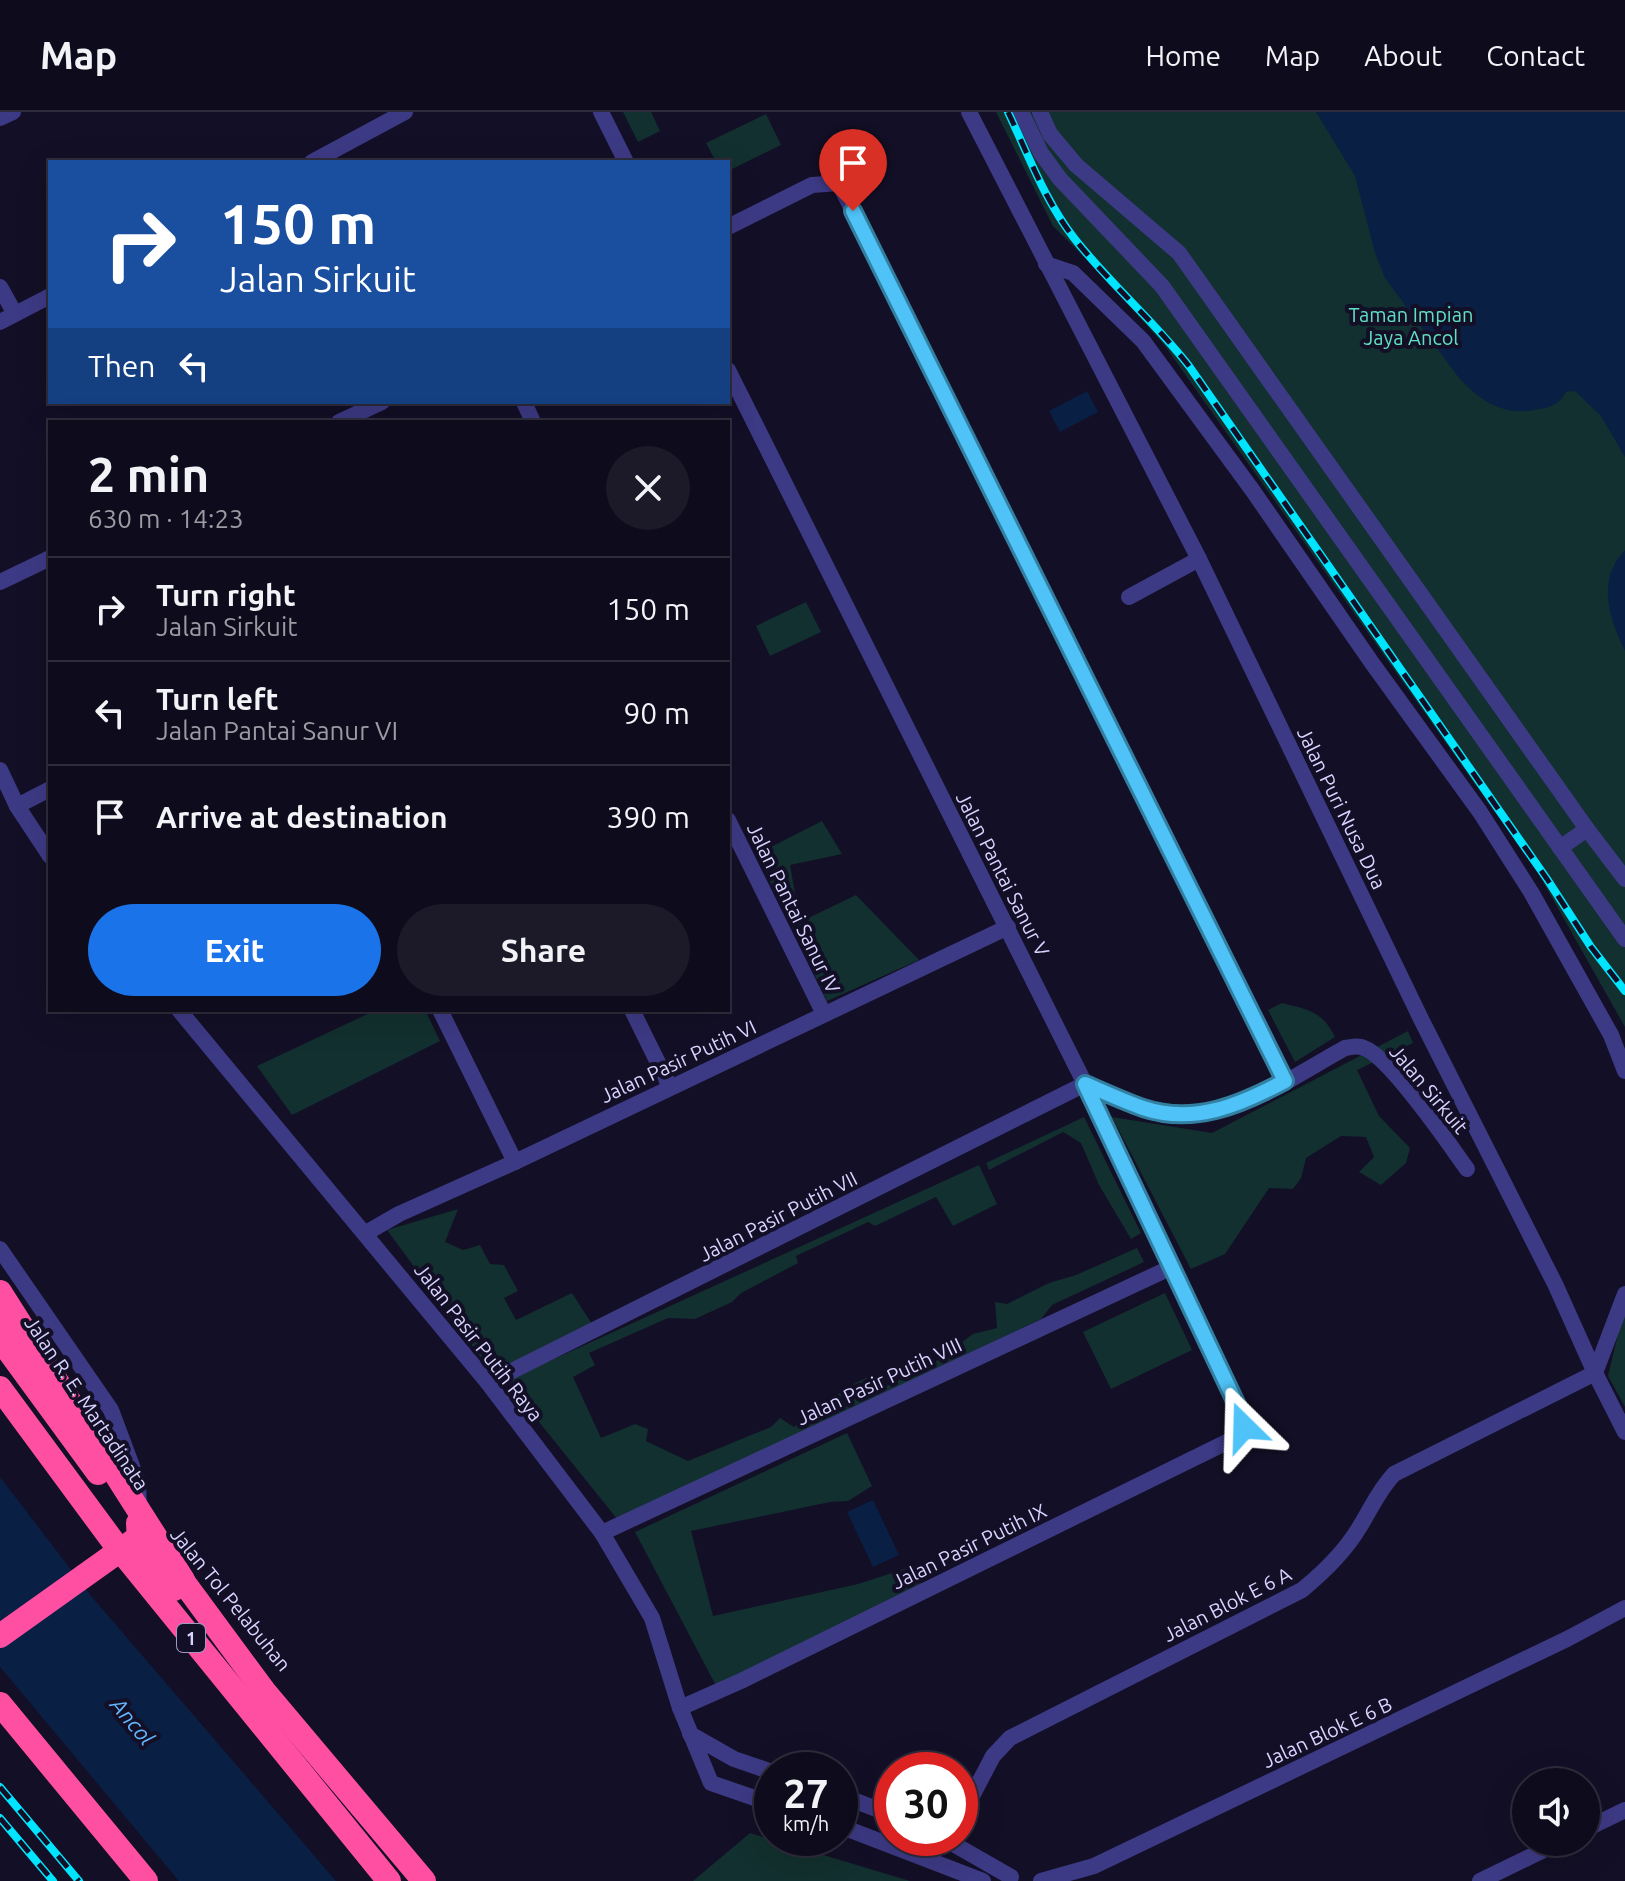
<!DOCTYPE html>
<meta charset="utf-8">
<style>
body{margin:0;font-family:Ubuntu,sans-serif;background:#1c1929;color:#f1f3f6;height:100vh;display:flex;flex-direction:column;font-size:30px;white-space:nowrap}
*{box-sizing:border-box;margin:0}
p{font-size:26px;color:#9b9ba3}
.icon{flex:none;width:44px;height:44px;fill:none;stroke:currentColor;stroke-width:2;stroke-linecap:round;stroke-linejoin:round}
.map{position:relative;flex:1;overflow:hidden}
.side{position:absolute;left:48px;top:308px;width:682px;height:592px;display:flex;flex-direction:column;background:#0e0b1c;border-radius:0px;box-shadow:0 8px 32px #0002,0 0 0 2px #2e2b3b}
.side>*{flex:none}
.hud{position:absolute;left:48px;top:48px;width:682px;height:244px;border-radius:0px;box-shadow:0 8px 32px #0002,0 0 0 2px #2e2b3b;background:#1a4fa0;color:#fff;overflow:hidden}
.tools{position:absolute;left:1512px;top:1656px;display:grid;gap:16px}
.tools a{display:grid;place-items:center;width:88px;height:88px;border-radius:50%;background:#0e0b1c;box-shadow:0 8px 32px #0002,0 0 0 2px #2e2b3b;font-size:40px}
.speed{position:absolute;left:754px;top:1640px;display:flex;gap:16px;font-size:40px;font-weight:700;text-align:center}
.speed>*{display:grid;place-content:center;width:104px;height:104px;border-radius:50%;background:#0e0b1c;box-shadow:0 8px 32px #0002,0 0 0 2px #2e2b3b;line-height:1}
.speed small{font-size:20px;font-weight:400}
.speed .limit{border:12px solid #d22;background:#fff;color:#111}
.pin{position:absolute;display:grid;place-items:center;width:68px;height:68px;color:#fff;margin:-82px -34px;border-radius:50% 50% 50% 0;rotate:-45deg;box-shadow:0 0 8px #0007}
.pin .icon{rotate:45deg}
.me{position:absolute;width:88px;margin:-44px;rotate:338deg;stroke-linejoin:round;filter:drop-shadow(0 0 6px #0008)}
.turn{display:flex;align-items:center;gap:28px;height:168px;padding:0 40px;font-size:36px}
.turn .icon{width:104px;height:104px;stroke-width:2.5}
.turn b{display:block;font-size:56px;line-height:68px}
.then{display:flex;align-items:center;height:76px;padding:0 40px;background:#0003;gap:16px;font-size:30px}
.round{display:grid;place-items:center;flex:none;width:84px;height:84px;border-radius:42px;background:#1c1929}
.overview{display:flex;align-items:center;justify-content:space-between;height:136px;padding:0 40px}
h1{font-size:48px;font-weight:700;line-height:60px}
.cta{display:flex;gap:16px;margin-top:auto;padding:16px 40px}
.cta a{flex:1;height:92px;border-radius:48px;background:#1a73e8;color:#fff;font-size:32px;font-weight:700;line-height:92px;text-align:center}
.cta a+a{background:#1c1929;color:#f1f3f6}
ul{padding:0;list-style:none}
li{display:flex;align-items:center;gap:24px;height:104px;padding:0 40px;border-top:2px solid #2e2b3b}
li div{flex:1}
li b{display:block;font-size:30px}
li em{font-style:normal}
header{display:flex;align-items:center;gap:48px;box-sizing:border-box;height:112px;padding:0 40px;background:#0e0b1c;border-bottom:2px solid #2e2b3b}
header strong{font-size:38px}
nav{display:flex;gap:44px;margin-inline-start:auto;font-size:28px}
.map>svg:first-child{display:block}
.green{fill:#12302f}
.water{fill:#0a1f44}
.lines{fill:none;stroke-linecap:round;stroke-linejoin:round}
.minor{stroke:#3d3a85;stroke-width:16}
.highway{stroke:#ff4fa3;stroke-width:24}
.rail-casing{stroke:#00e5ff;stroke-width:8}
.rail{stroke:#130f26;stroke-width:5;stroke-dasharray:15;stroke-linecap:butt}
.highway-bridge{stroke:#ff4fa3;stroke-width:24}
.route-casing{stroke:#337fa1;stroke-width:20}
.route{stroke:#4fc3f7;stroke-width:14}
.labels{text-anchor:middle;dominant-baseline:central;stroke-width:8;stroke-linejoin:round;paint-order:stroke}
.shield{fill:#130f26;stroke:#9e99be;stroke-width:2}
.shield-label{font-size:18px;font-weight:bold;fill:#d9d4ff}
.park-label{font-size:20px;fill:#5fe0c0;stroke:#130f26}
.street-label{font-size:20px;fill:#d9d4ff;stroke:#130f26}
.water-label{font-size:22px;font-style:italic;fill:#62b6ff;stroke:#130f26}
</style>
<header>
<strong>Map</strong>
<nav><a>Home</a><a>Map</a><a>About</a><a>Contact</a></nav>
</header>
<div class="map">
<svg width="1625" height="1769" viewBox="0 0 1625 1769">
<rect width="100%" height="100%" fill="#130f26"/>
<!-- green -->
<g class="green">
<path d="M623,0H651L660,19L638,30Z"/>
<path d="M996,0H1625V915L1538,761L1165,234L1105,166L1053,114Z"/>
<path d="M766,2L781,33L728,59V50H716L706,31Z"/>
<path d="M806,490L821,520L770,544L756,514Z"/>
<path d="M822,709L842,742L790,753L800,810L856,783L919,848L827,889L757,742Z"/>
<path d="M1282,891C1309,898 1322,899 1335,925L1295,950L1268,898Z"/>
<path d="M376,898H425L440,929L292,1003L257,954Z"/>
<path d="M1408,919L1413,931L1357,958L1379,1004L1410,1036L1406,1051L1381,1073L1359,1060L1374,1045L1366,1025L1341,1024L1306,1046L1301,1066L1293,1077L1269,1076L1225,1142L1191,1157L1112,1005L1212,1021Z"/>
<path d="M1084,1005L1141,1121L1131,1127L1099,1073L1081,1031L1063,1020L989,1058L986,1051Z"/>
<path d="M979,1053L997,1092L953,1114L936,1085L875,1114L868,1110L796,1144L798,1151L741,1181L732,1190L695,1207L668,1206L589,1241L595,1253L573,1265L601,1326L635,1312L648,1317L646,1329L688,1349L771,1315L780,1306L794,1315L848,1275L868,1265L882,1276L930,1254L973,1222L997,1216L995,1190L1007,1192L1049,1171L1076,1163L1137,1136L1144,1150L1052,1193L1041,1207L618,1408L506,1269Z"/>
<path d="M458,1097L445,1130L463,1138L480,1133L490,1152L504,1153L518,1179L504,1186L516,1208L572,1181L592,1212L493,1262L387,1118Z"/>
<path d="M1165,1181L1192,1238L1111,1277L1083,1220Z"/>
<path d="M1625,1193V1295L1608,1264Z"/>
<path d="M847,1321L872,1374L848,1389L830,1390L691,1419L713,1504L858,1472L911,1455L923,1474L722,1585L635,1420Z"/>
<path d="M750,1721L910,1769H693Z"/>
</g>
<!-- water -->
<g class="water">
<path d="M1316,0H1625V345L1601,304L1575,279L1566,280C1560,291 1552,295 1540,297C1506,305 1482,291 1459,266L1385,166L1375,141L1355,64Z"/>
<path d="M1087,279L1098,300L1060,320L1049,299Z"/>
<path d="M1625,438V539C1609,506 1596,468 1625,438Z"/>
<path d="M0,1365L92,1485L336,1769H179L0,1555Z"/>
<path d="M873,1388L899,1443L873,1455L847,1400Z"/>
</g>
<g class="lines">
<!-- minor -->
<g class="minor">
<path d="M601,0L626,50"/>
<path d="M969,0L1199,447L1421,907L1556,1174L1595,1261L1625,1320"/>
<path d="M1021,0L1041,41L1060,67L1162,174L1625,827"/>
<path d="M1040,0L1050,22L1076,53L1179,141L1587,717L1625,767"/>
<path d="M0,6L13,0"/>
<path d="M312,50L405,0"/>
<path d="M728,115L812,73L839,71L1285,969"/>
<path d="M1046,152L1073,161L1143,229L1253,379L1372,551L1480,700L1531,780L1611,923L1625,959"/>
<path d="M0,175L15,202"/>
<path d="M0,210L50,184"/>
<path d="M524,290L533,310"/>
<path d="M339,310L382,290"/>
<path d="M0,470L50,446"/>
<path d="M1129,485L1199,447"/>
<path d="M0,658L17,694L50,744"/>
<path d="M17,694L50,677"/>
<path d="M728,708L824,902"/>
<path d="M1560,736L1587,717"/>
<path d="M179,898L488,1271L602,1421L652,1506L680,1596L711,1671L772,1692"/>
<path d="M440,898L515,1050"/>
<path d="M632,898L670,975"/>
<path d="M366,1121L399,1102L515,1050L1008,815"/>
<path d="M0,1137L111,1298L138,1370L139,1396"/>
<path d="M488,1271L1085,972C1105,981 1127,994 1149,998C1230,1013 1278,973 1345,936C1352,935 1358,933 1364,936C1390,945 1449,1032 1467,1057"/>
<path d="M602,1421L1172,1155"/>
<path d="M680,1596L741,1569L1233,1327L1241,1321L1245,1310L1085,972L728,258"/>
<path d="M690,1622L734,1647L772,1660"/>
<path d="M840,1683L892,1703"/>
<path d="M960,1707L993,1644L1010,1626L1302,1478C1324,1460 1344,1441 1359,1416C1371,1397 1378,1379 1394,1362L1595,1261L1625,1182"/>
<path d="M840,1714L983,1769"/>
<path d="M1586,1717L1625,1698"/>
<path d="M943,1726L1011,1765"/>
<path d="M1041,1769L1094,1754L1567,1527L1625,1496"/>
<path d="M1480,1769L1560,1730"/>
</g>
<!-- highway -->
<g class="highway">
<path d="M0,1205L39,1261"/>
<path d="M138,1411L139,1429L174,1477"/>
<path d="M171,1453L264,1579L424,1769"/>
<path d="M0,1524L136,1427"/>
<path d="M0,1592L146,1769"/>
</g>
<!-- rail casing -->
<g class="rail-casing">
<g id="rail">
<path d="M1008,0C1028,42 1045,89 1074,126C1109,171 1154,209 1189,254L1547,767L1591,835L1625,879"/>
<path d="M0,1675L79,1769"/>
<path d="M0,1706L53,1769"/>
</g>
</g>
<!-- rail -->
<use href="#rail" class="rail"/>
<!-- highway-bridge -->
<g class="highway-bridge">
<path d="M0,1180L183,1468"/>
<path d="M0,1227L98,1361"/>
<path d="M0,1276L112,1428L389,1769"/>
</g>
</g>
<g class="lines">
<!-- route casing -->
<g class="route-casing">
<path id="route" d="M853,99L1285,969C1240,993 1194,1013 1143,996C1123,989 1104,980 1085,972L1245,1310L1244,1315"/>
</g>
<!-- route -->
<use href="#route" class="route"/>
</g>
<g class="labels">
<!-- shield labels -->
<rect class="shield" x="177" y="1512" width="28" height="28" rx="6"/>
<g class="shield-label">
<text x="191" y="1526">1</text>
</g>
<!-- park labels -->
<g class="park-label">
<text x="1411" y="202">Taman Impian<tspan x="1411" dy="23">Jaya Ancol</tspan></text>
</g>
<!-- street labels -->
<g class="street-label">
<text transform="translate(1342 696) rotate(64)">Jalan Puri Nusa Dua</text>
<text transform="translate(1003 762) rotate(63)">Jalan Pantai Sanur V</text>
<text transform="translate(794 796) rotate(64)">Jalan Pantai Sanur IV</text>
<text transform="translate(678 949) rotate(-25)">Jalan Pasir Putih VI</text>
<text transform="translate(1429 977) rotate(50)">Jalan Sirkuit</text>
<text transform="translate(778 1104) rotate(-27)">Jalan Pasir Putih VII</text>
<text transform="translate(479 1230) rotate(52)">Jalan Pasir Putih Raya</text>
<text transform="translate(879 1269) rotate(-25)">Jalan Pasir Putih VIII</text>
<text transform="translate(87 1291) rotate(56)">Jalan R. E. Martadinata</text>
<text transform="translate(969 1434) rotate(-26)">Jalan Pasir Putih IX</text>
<text transform="translate(231 1487) rotate(51)">Jalan Tol Pelabuhan</text>
<text transform="translate(1227 1492) rotate(-27)">Jalan Blok E 6 A</text>
<text transform="translate(1327 1620) rotate(-25)">Jalan Blok E 6 B</text>
</g>
<!-- water labels -->
<g class="water-label">
<text transform="translate(133 1609) rotate(50)">Ancol</text>
</g>
</g>
</svg>
<div class="tools">
<a><svg class="icon" aria-label="sound" viewBox="0 0 24 24"><path d="M4 9h4l5-4v14l-5-4H4zM17 9q2 3 0 6"/></svg></a>
</div>
<div class="speed"><div>27<small>km/h</small></div><div class="limit">30</div></div>
<div class="pin" style="left:853px;top:99px;background:#d93025"><svg class="icon" aria-label="arrive" viewBox="0 0 24 24"><path d="M6 21V4h12l-3 4 3 4H6"/></svg></div>
<svg class="me" style="left:1244px;top:1315px" viewBox="-20 -20 40 40"><path d="M0-17L14 15 0 8-14 15z" fill="#4fc3f7" stroke="#fff" stroke-width="4"/></svg>
<div class="hud">
<div class="turn"><svg class="icon" aria-label="right" viewBox="0 0 24 24"><path d="M7 20v-9h11M14 6l5 5-5 5"/></svg><div><b>150 m</b>Jalan Sirkuit</div></div>
<div class="then">Then<svg class="icon" aria-label="left" viewBox="0 0 24 24"><path d="M17 20v-9H6M10 6l-5 5 5 5"/></svg></div>
</div>
<section class="side">
<div class="overview"><div><h1>2 min</h1><p>630 m · 14:23</p></div><a class="round"><svg class="icon" aria-label="close" viewBox="0 0 24 24"><path d="M6 6l12 12M18 6L6 18"/></svg></a></div>
<ul>
<li><svg class="icon" aria-label="right" viewBox="0 0 24 24"><path d="M7 20v-9h11M14 6l5 5-5 5"/></svg><div><b>Turn right</b><p>Jalan Sirkuit</p></div><em>150 m</em></li>
<li><svg class="icon" aria-label="left" viewBox="0 0 24 24"><path d="M17 20v-9H6M10 6l-5 5 5 5"/></svg><div><b>Turn left</b><p>Jalan Pantai Sanur VI</p></div><em>90 m</em></li>
<li><svg class="icon" aria-label="arrive" viewBox="0 0 24 24"><path d="M6 21V4h12l-3 4 3 4H6"/></svg><div><b>Arrive at destination</b></div><em>390 m</em></li>
</ul>
<div class="cta"><a>Exit</a><a>Share</a></div>
</section>
</div>
